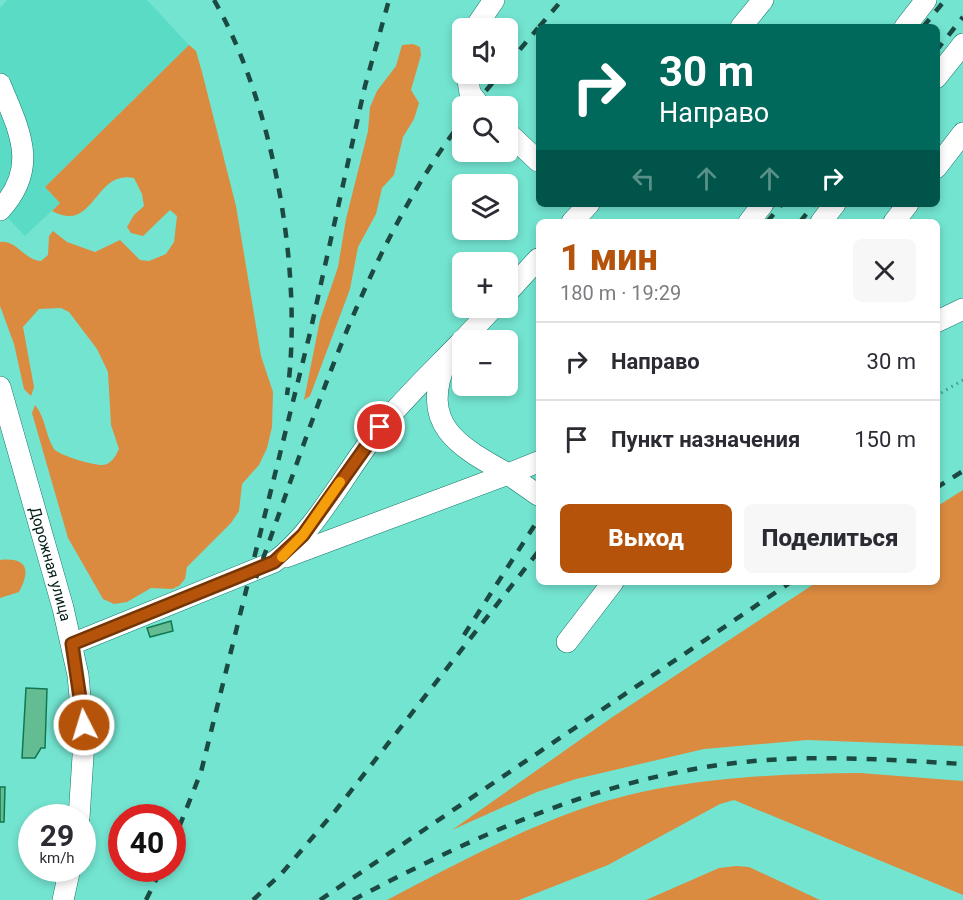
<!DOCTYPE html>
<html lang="ru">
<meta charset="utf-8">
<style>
body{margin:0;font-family:Roboto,sans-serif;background:#f7f7f7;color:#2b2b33;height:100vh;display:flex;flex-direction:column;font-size:22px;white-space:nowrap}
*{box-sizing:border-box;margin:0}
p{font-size:20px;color:#7c7c81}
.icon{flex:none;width:33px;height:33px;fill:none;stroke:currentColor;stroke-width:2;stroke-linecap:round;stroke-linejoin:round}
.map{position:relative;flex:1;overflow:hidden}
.details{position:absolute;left:536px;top:219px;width:404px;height:366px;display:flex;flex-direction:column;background:#fff;border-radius:9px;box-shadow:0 3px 9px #0003}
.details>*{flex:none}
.hud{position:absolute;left:536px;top:24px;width:404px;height:183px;border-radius:9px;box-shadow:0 3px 9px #0003;background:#00695c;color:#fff;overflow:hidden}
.tools{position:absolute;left:452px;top:18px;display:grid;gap:12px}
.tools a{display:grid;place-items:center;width:66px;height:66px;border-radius:9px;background:#fff;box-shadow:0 3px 9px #0003;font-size:30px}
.speed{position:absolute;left:18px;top:804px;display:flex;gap:12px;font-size:30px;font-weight:700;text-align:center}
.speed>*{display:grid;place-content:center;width:78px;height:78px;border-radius:50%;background:#fff;box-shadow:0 3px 9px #0003;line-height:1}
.speed small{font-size:15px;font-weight:400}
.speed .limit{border:9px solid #d22;background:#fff;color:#111}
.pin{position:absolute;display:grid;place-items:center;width:51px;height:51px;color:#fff;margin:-26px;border:3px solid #fff;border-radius:50%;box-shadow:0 2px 6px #0007}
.me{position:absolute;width:66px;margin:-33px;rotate:355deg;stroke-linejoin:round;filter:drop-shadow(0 0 4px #0008)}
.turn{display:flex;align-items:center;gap:21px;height:126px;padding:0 24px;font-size:27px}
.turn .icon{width:78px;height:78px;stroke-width:2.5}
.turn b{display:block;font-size:42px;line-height:51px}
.lanes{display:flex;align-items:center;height:57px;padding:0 24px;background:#0003;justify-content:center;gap:30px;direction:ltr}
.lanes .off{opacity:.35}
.round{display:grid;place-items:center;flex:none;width:63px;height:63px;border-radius:9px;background:#f7f7f7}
.headline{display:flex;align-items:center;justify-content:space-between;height:102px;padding:0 24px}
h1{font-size:36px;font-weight:800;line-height:45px;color:#b45309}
.primary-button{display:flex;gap:12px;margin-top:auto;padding:12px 24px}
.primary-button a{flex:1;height:69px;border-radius:9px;background:#b45309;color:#fff;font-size:24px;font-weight:800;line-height:69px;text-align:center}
.primary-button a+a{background:#f7f7f7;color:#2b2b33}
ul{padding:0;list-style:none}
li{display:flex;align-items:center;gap:18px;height:78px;padding:0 24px;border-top:2px solid #e1e1e2}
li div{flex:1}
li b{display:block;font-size:22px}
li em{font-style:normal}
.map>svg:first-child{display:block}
.built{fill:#5adbc6}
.green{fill:#db8b40}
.building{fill:#64bd92;stroke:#117750;stroke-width:1.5}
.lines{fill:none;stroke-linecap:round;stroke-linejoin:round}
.minor-casing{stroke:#177669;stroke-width:22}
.path{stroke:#489789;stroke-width:3;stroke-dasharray:1.5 4.5;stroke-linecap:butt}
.minor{stroke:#fff;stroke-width:21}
.rail{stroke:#1c4941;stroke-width:4.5;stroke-dasharray:10 10;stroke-linecap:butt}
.route-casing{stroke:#753606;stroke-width:15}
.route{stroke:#b45309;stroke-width:10}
.slow{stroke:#f59e0b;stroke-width:10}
.labels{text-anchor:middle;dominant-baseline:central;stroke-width:4.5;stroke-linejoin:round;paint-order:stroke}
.street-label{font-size:15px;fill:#041d19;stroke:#73e4d0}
</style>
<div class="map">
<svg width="963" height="900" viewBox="0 0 963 900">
<rect width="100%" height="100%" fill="#73e4d0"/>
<!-- built -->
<path class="built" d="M7,0H147L189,45L45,187L60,203L25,236L0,210V8Z"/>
<!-- green -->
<g class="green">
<path d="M413,44L420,47L421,55L411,90L419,103L414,119L403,137L394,175L382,188L376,214L358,247L350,289L310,396L304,400L320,320L338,267L346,219L368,131L370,107L377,91L396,66L402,45Z"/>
<path d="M189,45L196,51L202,72L236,206L261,356L273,392L272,427L267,448L259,465L242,484L239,511L231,523L187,567L185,579L179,586L172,589L151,588L127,602L114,604L103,599L68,538L32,413L35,405C46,418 45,435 54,449C58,455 95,466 103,465C112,464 116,455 119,449L111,425L108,372L97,349L69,312L61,308L39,309L23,327L34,387L31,396L24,389L14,344L0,306V242C16,239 24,260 41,261L48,255L49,236L53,231L67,242L95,252L120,240L140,260L149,261L166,254L174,242L177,216L170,210L143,236L131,233L127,227L134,215L144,206L142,194L134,178C94,169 95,234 52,211L60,203L45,187Z"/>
<path d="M963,490V746L807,740L704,749L576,779L537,792L452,830L611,718L817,582H936V507Z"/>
<path d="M0,560C27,557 31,570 19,592L0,598Z"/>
<path d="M860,773L963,781V895L734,800L720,804L608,865L519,900H387C450,867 513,833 581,809C671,778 767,774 860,773Z"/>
<path d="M736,866L749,867L820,900H646L719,868Z"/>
</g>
<!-- building -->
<g class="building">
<path d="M171,621L173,631L150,637L147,628Z"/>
<path d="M26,688L47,689L45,748H41L35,758H22Z"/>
<path d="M0,787H5L4,822H0Z"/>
</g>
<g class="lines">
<!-- minor casing -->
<g class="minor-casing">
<g id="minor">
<path d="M741,27L763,0"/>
<path d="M905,27L926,0"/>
<path d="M475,28L494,0"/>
<path d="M467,74L470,93L480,106"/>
<path d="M936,78L963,44"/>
<path d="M0,84C19,130 40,167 0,210"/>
<path d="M507,132L538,161"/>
<path d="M936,168L963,133"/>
<path d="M572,222L589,204"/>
<path d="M749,222L763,204"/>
<path d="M821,222L835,204"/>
<path d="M894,222L908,204"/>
<path d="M507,293L538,259"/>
<path d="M936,322L963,309"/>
<path d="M463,340L493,308"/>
<path d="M446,361C419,425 458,446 508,474L538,462"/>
<path id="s1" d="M0,387L63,608L78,675L84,741L79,818"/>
<path d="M286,557L508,474L538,495"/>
<path d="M567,642L613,582"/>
<path d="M72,644L274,562C315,533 347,469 380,428C405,397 434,370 462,341"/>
<path d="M63,900L70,868"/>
</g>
</g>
<!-- path -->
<path class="path" d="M936,396L963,380"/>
<!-- minor -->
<use href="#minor" class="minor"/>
<!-- rail -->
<g class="rail">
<path d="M214,0C274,104 304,276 287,395"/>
<path d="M539,27L562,0"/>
<path d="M923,27L945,0"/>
<path d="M936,51L963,17"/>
<path d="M507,65L538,28"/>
<path d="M473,106L500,74"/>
<path d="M767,222L782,204"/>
<path d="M800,222L814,204"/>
<path d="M936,488L963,471"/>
<path d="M256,578C313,423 361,254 462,121"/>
<path d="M464,635L538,520"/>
<path d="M172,845L201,772L310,333L365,86L389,0"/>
<path d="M146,900L162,868"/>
<path d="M253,900L282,873L336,810L538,552"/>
<path d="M320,900L791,582"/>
<path d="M353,900C481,833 608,774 754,761C823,755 894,760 963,764"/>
</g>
</g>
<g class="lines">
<!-- route casing -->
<g class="route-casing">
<path id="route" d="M84,725L72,644L274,562L303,535L380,427"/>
</g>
<!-- route -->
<use href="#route" class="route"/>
<!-- slow -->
<path class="slow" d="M282,557L303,535L340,482"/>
</g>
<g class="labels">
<!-- street labels -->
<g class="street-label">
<text stroke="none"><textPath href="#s1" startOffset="184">Дорожная улица</textPath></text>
</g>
</g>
</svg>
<div class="tools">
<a><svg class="icon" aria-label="sound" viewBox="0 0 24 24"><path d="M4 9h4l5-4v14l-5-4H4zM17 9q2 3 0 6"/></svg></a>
<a><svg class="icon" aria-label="search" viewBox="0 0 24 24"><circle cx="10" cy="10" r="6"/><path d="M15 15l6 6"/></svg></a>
<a><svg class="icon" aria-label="layers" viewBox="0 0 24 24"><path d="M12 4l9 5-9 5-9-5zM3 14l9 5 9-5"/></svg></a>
<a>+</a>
<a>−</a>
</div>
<div class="speed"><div>29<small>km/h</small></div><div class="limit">40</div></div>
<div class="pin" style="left:380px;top:427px;background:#d93025"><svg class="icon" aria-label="arrive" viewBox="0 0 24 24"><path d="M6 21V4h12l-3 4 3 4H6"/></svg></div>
<svg class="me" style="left:84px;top:725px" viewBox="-20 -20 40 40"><circle r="17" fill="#b45309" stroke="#fff" stroke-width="3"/><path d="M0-11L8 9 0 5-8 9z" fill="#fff"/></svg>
<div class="hud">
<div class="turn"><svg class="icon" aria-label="right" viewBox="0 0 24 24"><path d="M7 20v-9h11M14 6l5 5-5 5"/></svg><div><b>30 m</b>Направо</div></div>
<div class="lanes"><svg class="icon off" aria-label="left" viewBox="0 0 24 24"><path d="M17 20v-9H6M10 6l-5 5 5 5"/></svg><svg class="icon off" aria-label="ahead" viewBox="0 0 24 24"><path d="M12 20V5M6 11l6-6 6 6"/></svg><svg class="icon off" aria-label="ahead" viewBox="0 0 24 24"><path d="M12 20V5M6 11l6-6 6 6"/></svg><svg class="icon" aria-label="right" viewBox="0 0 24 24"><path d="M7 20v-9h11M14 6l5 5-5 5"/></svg></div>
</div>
<section class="details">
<div class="headline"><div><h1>1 мин</h1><p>180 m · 19:29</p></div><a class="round"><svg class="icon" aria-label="close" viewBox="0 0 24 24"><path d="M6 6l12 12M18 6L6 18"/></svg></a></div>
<ul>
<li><svg class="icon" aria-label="right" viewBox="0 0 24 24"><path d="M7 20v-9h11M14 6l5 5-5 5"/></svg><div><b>Направо</b></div><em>30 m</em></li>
<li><svg class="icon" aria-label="arrive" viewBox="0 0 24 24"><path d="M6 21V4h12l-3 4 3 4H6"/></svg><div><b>Пункт назначения</b></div><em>150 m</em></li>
</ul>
<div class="primary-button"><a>Выход</a><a>Поделиться</a></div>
</section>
</div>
